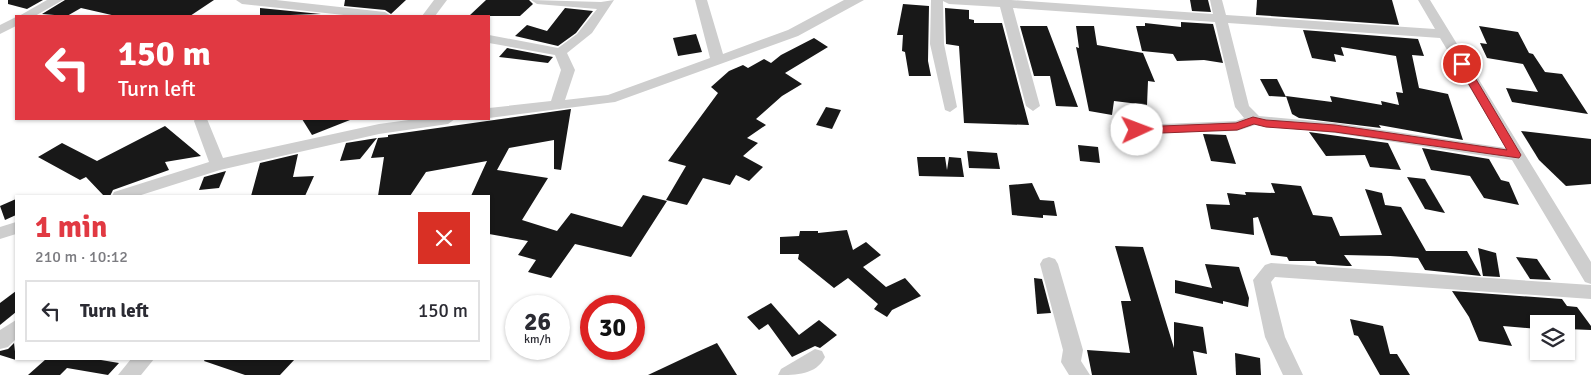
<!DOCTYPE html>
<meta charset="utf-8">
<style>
body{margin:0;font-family:Signika,sans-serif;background:#f2f2f3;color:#2b2b33;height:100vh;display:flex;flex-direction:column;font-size:19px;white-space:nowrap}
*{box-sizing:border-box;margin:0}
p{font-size:16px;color:#7c7c81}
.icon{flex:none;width:28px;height:28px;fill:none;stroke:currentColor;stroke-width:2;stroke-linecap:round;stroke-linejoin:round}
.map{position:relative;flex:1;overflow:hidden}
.panel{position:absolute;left:15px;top:195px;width:475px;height:165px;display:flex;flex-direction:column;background:#fff;border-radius:0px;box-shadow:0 1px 4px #0004}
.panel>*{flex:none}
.hud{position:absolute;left:15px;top:15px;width:475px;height:105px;border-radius:0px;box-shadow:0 1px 4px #0004;background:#e13942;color:#fff;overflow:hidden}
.fabs{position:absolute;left:1530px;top:315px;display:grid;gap:10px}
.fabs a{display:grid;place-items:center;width:45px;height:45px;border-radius:0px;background:#fff;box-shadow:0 1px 4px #0004;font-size:25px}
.speed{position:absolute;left:505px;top:295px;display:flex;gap:10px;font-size:25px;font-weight:700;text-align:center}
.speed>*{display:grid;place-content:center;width:65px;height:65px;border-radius:50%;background:#fff;box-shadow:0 1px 4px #0004;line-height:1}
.speed small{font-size:12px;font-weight:400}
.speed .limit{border:8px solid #d22;background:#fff;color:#111}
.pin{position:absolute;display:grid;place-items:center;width:42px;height:42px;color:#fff;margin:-21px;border:2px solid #fff;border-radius:50%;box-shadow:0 1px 5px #0007}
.me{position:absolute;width:55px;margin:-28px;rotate:88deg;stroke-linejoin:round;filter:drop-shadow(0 0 4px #0008)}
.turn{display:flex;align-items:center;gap:18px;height:105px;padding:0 20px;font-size:22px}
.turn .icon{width:65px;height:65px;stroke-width:2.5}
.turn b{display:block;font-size:35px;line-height:42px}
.round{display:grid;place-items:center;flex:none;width:52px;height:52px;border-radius:0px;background:#f2f2f3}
.headline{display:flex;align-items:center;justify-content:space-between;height:85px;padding:0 20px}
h1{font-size:30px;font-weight:700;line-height:38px;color:#e13942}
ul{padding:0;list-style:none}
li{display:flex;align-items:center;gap:15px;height:62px;margin:0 10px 8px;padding:0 10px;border:2px solid #e1e1e2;border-radius:0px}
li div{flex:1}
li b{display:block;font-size:19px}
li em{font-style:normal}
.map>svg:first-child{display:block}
.building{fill:#181818}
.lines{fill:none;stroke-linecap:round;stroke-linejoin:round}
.street{fill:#cecece;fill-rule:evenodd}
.route{fill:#e13942;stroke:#92252b}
</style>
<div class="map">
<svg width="1591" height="375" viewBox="0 0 1591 375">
<rect width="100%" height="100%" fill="#fff"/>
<!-- building -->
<g class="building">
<path d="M8,0H43L27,9L8,4Z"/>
<path d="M65,0H214L190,16H116L81,8L67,16L42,14Z"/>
<path d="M345,0H406L391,14L385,10L344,6Z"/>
<path d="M486,0H529L533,4L520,16H469Z"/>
<path d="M1190,0H1208L1211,12L1192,11Z"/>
<path d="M1257,0H1392L1399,25L1256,15Z"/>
<path d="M903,4L929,6L928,61L931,76H909L905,52L902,51L903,35H897Z"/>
<path d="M260,8L321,14L260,16Z"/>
<path d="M565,8L593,11L576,33L558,46L515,36L527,25L547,31Z"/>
<path d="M945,8L969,10V19L974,20V23H1002L1029,125L964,123L959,46L946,44Z"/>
<path d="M1181,22L1213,24L1223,63L1204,60L1177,61L1173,54L1142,51L1136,26H1145V23L1181,27Z"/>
<path d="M1020,26H1047L1078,107L1056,106L1050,76H1034Z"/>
<path d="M1076,26H1094L1097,45L1143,53L1155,82L1148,81L1147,105L1114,101L1112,115L1089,111L1076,47L1079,48Z"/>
<path d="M1479,26L1518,32L1529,53L1533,54L1545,72L1562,74L1588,114L1512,102L1506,88L1538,92L1523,64L1487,58L1480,43L1487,44Z"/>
<path d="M1303,30L1418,39L1424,56L1412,55L1419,88L1448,94L1463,140L1379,125L1381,128L1299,118L1292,114L1286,96L1332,102L1330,96L1382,105L1381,101L1399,105L1396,92L1403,93L1396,56L1341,47L1344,56L1334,54L1336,62L1312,58Z"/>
<path d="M696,34L702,52L678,56L673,38Z"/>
<path d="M814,38L828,47L785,73L802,84L782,96L756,119L766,125L747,138L758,143L743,156L763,167L749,181L736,175L730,185L703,178L687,205L666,200L686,166L668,161L718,93L711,87L729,71L743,65L748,68L764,59L771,63L781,55Z"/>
<path d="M507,48L553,57L548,63L499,57Z"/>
<path d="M1260,79H1277L1286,97L1269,96Z"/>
<path d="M826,107L841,110L832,129L816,125Z"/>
<path d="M571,109L561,170L554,169V140L509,148L497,170L548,178L522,220L557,231L571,213L622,227L643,195L667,201L631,257L575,244L551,278L528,272L536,260L518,255L528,241L489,234V196H471L487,161L426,172L410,196H378L384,157L371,158L378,138L388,137V135Z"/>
<path d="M302,119H350V120L312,135Z"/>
<path d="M165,126L201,156L165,162L169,170L113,190L110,196H104L86,177L80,180L38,157L62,143L97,161Z"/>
<path d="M1521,131L1591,139V184L1566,186L1539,160Z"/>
<path d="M1309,132L1388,143L1401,170L1370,167L1365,155L1326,156Z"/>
<path d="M1203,134L1226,135L1236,164L1211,161Z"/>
<path d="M377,138L360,159L340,161L346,143Z"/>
<path d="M1078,145L1098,147L1100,163L1080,161Z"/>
<path d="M1422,148L1489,159L1501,180L1509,182L1519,205L1484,198L1470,176L1431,170Z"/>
<path d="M967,151L997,153L1000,169L969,168Z"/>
<path d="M298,154L293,177L314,176L305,196H251L260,163Z"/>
<path d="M917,157H945L947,170L949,157L961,158L964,177L919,176Z"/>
<path d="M226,171L219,188L199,190L204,177Z"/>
<path d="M1407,177L1425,179L1445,213L1425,209Z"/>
<path d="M1032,183L1040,200L1054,201L1057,216L1043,215V218L1012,215L1009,185Z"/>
<path d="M1271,183L1301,186L1313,215L1332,217L1340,236L1382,235L1365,189L1382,193L1385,205L1401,207L1426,251H1467L1481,276L1425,270L1418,258L1390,256L1344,255L1352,266H1347L1317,264L1315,261H1289L1287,257L1271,255L1258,217L1253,218L1254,235L1211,229L1206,204L1230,205L1227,193L1246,195L1245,192L1275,193Z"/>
<path d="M16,199V215L5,220L0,206Z"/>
<path d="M847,230L853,250L866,242L881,255L863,267L886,287L905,278L921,296L892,310L887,317L874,309L878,304L848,278L834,288L798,259L799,254H780V237L799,236L800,231H818V233Z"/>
<path d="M1115,246L1143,247L1174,348V322L1203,327L1207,354L1193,351L1197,375H1092L1087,350L1130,353L1121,301H1131Z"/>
<path d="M1478,248L1496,253L1500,277L1483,276Z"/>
<path d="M1516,257L1537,259L1551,280L1530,279Z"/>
<path d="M1205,264L1239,267L1249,298L1248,307L1223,301V304L1175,293V280L1212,288Z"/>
<path d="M1034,278L1042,279L1051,313L1037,314Z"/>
<path d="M16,291V312L0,325V303Z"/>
<path d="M1452,291L1562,299L1567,306L1577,307L1591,326V330L1566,329V324H1539L1538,329L1503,326L1512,346L1479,341L1469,317Z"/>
<path d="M771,303L799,335L819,320L837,335L820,348L815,346L792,357L768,324L759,330L747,317Z"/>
<path d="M1350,319L1383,326L1390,354H1397L1410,375H1380L1358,336L1354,335Z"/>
<path d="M14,343L16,360L0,355V351L8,349Z"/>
<path d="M717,343L737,375H648L697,352Z"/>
<path d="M1235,353L1260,358L1261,375H1236Z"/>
<path d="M46,359H95L119,363L108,375L67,368L60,375H28Z"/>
<path d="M205,359H295L280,375H245L204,361Z"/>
</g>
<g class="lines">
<!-- street -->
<g class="street">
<path d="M47,0H63L35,16H19Z"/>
<path d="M236,0H276L385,12L391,16H353L242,4Z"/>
<path d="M434,0H447L435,16H422Z"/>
<path d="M531,0L601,2L614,0L592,33L567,53L575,70L565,100L608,95L710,58L695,0H707L723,54L788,30L844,0H864L798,36L615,102L489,118V108L551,101L561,70L555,55L489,43V35L558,48L577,34L597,9L537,4Z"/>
<path d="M931,0H1011L1213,14L1210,0H1222L1226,15L1435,29L1418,0H1430L1591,262V284L1585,282L1512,160L1335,133L1255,125L1237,131L1132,133L1129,130L1137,125L1236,121L1244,118L1235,107L1215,22L1013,8L1040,106L1033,111L1026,106L1000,7L949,4L943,1L944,44L957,107L950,112L945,110L930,44ZM1228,23L1440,38L1506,148L1335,123L1259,116L1249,106Z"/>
<path d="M16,17V26L0,34V25Z"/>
<path d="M195,119H207L223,158L379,124L416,119H455L448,124L379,134L220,170L138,196H112L114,192L209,162L194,121Z"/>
<path d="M16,222V234L0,239V227Z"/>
<path d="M1049,257L1055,259L1058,264L1083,350L1081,361L1090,375H1069L1061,362L1063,350L1040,264L1043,259Z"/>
<path d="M1271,263L1591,285V299L1275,277L1271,282L1285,337L1303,375H1283L1265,337L1253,280L1265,265Z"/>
<path d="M16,320V339L8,347L0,349V330Z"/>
<path d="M815,349L822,351L825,357C816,375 796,375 778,375L781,369Z"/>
<path d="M131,359H154L141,375H118Z"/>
</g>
</g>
<!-- route -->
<path class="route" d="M1462,61L1467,64L1521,155L1519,158L1335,132L1266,127L1254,124L1237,130L1137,134L1132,130L1137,127L1236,123L1253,117L1266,120L1335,125L1507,150L1457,64Z"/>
</svg>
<div class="fabs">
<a><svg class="icon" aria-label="layers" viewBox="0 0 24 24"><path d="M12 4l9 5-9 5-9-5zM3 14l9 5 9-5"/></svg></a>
</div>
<div class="speed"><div>26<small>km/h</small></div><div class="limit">30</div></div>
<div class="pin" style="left:1462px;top:64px;background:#d93025"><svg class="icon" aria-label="arrive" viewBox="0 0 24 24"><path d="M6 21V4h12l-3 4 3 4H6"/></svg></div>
<svg class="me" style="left:1137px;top:130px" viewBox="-20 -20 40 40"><circle r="19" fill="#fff"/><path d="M0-13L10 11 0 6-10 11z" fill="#e13942"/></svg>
<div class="hud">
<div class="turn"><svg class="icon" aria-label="left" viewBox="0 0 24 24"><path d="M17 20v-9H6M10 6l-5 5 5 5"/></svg><div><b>150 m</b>Turn left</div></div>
</div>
<section class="panel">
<div class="headline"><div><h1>1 min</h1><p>210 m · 10:12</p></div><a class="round" style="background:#d93025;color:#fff"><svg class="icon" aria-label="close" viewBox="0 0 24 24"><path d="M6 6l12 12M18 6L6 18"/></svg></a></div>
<ul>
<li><svg class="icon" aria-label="left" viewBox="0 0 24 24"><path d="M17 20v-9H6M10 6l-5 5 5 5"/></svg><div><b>Turn left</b></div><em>150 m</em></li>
</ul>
</section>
</div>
